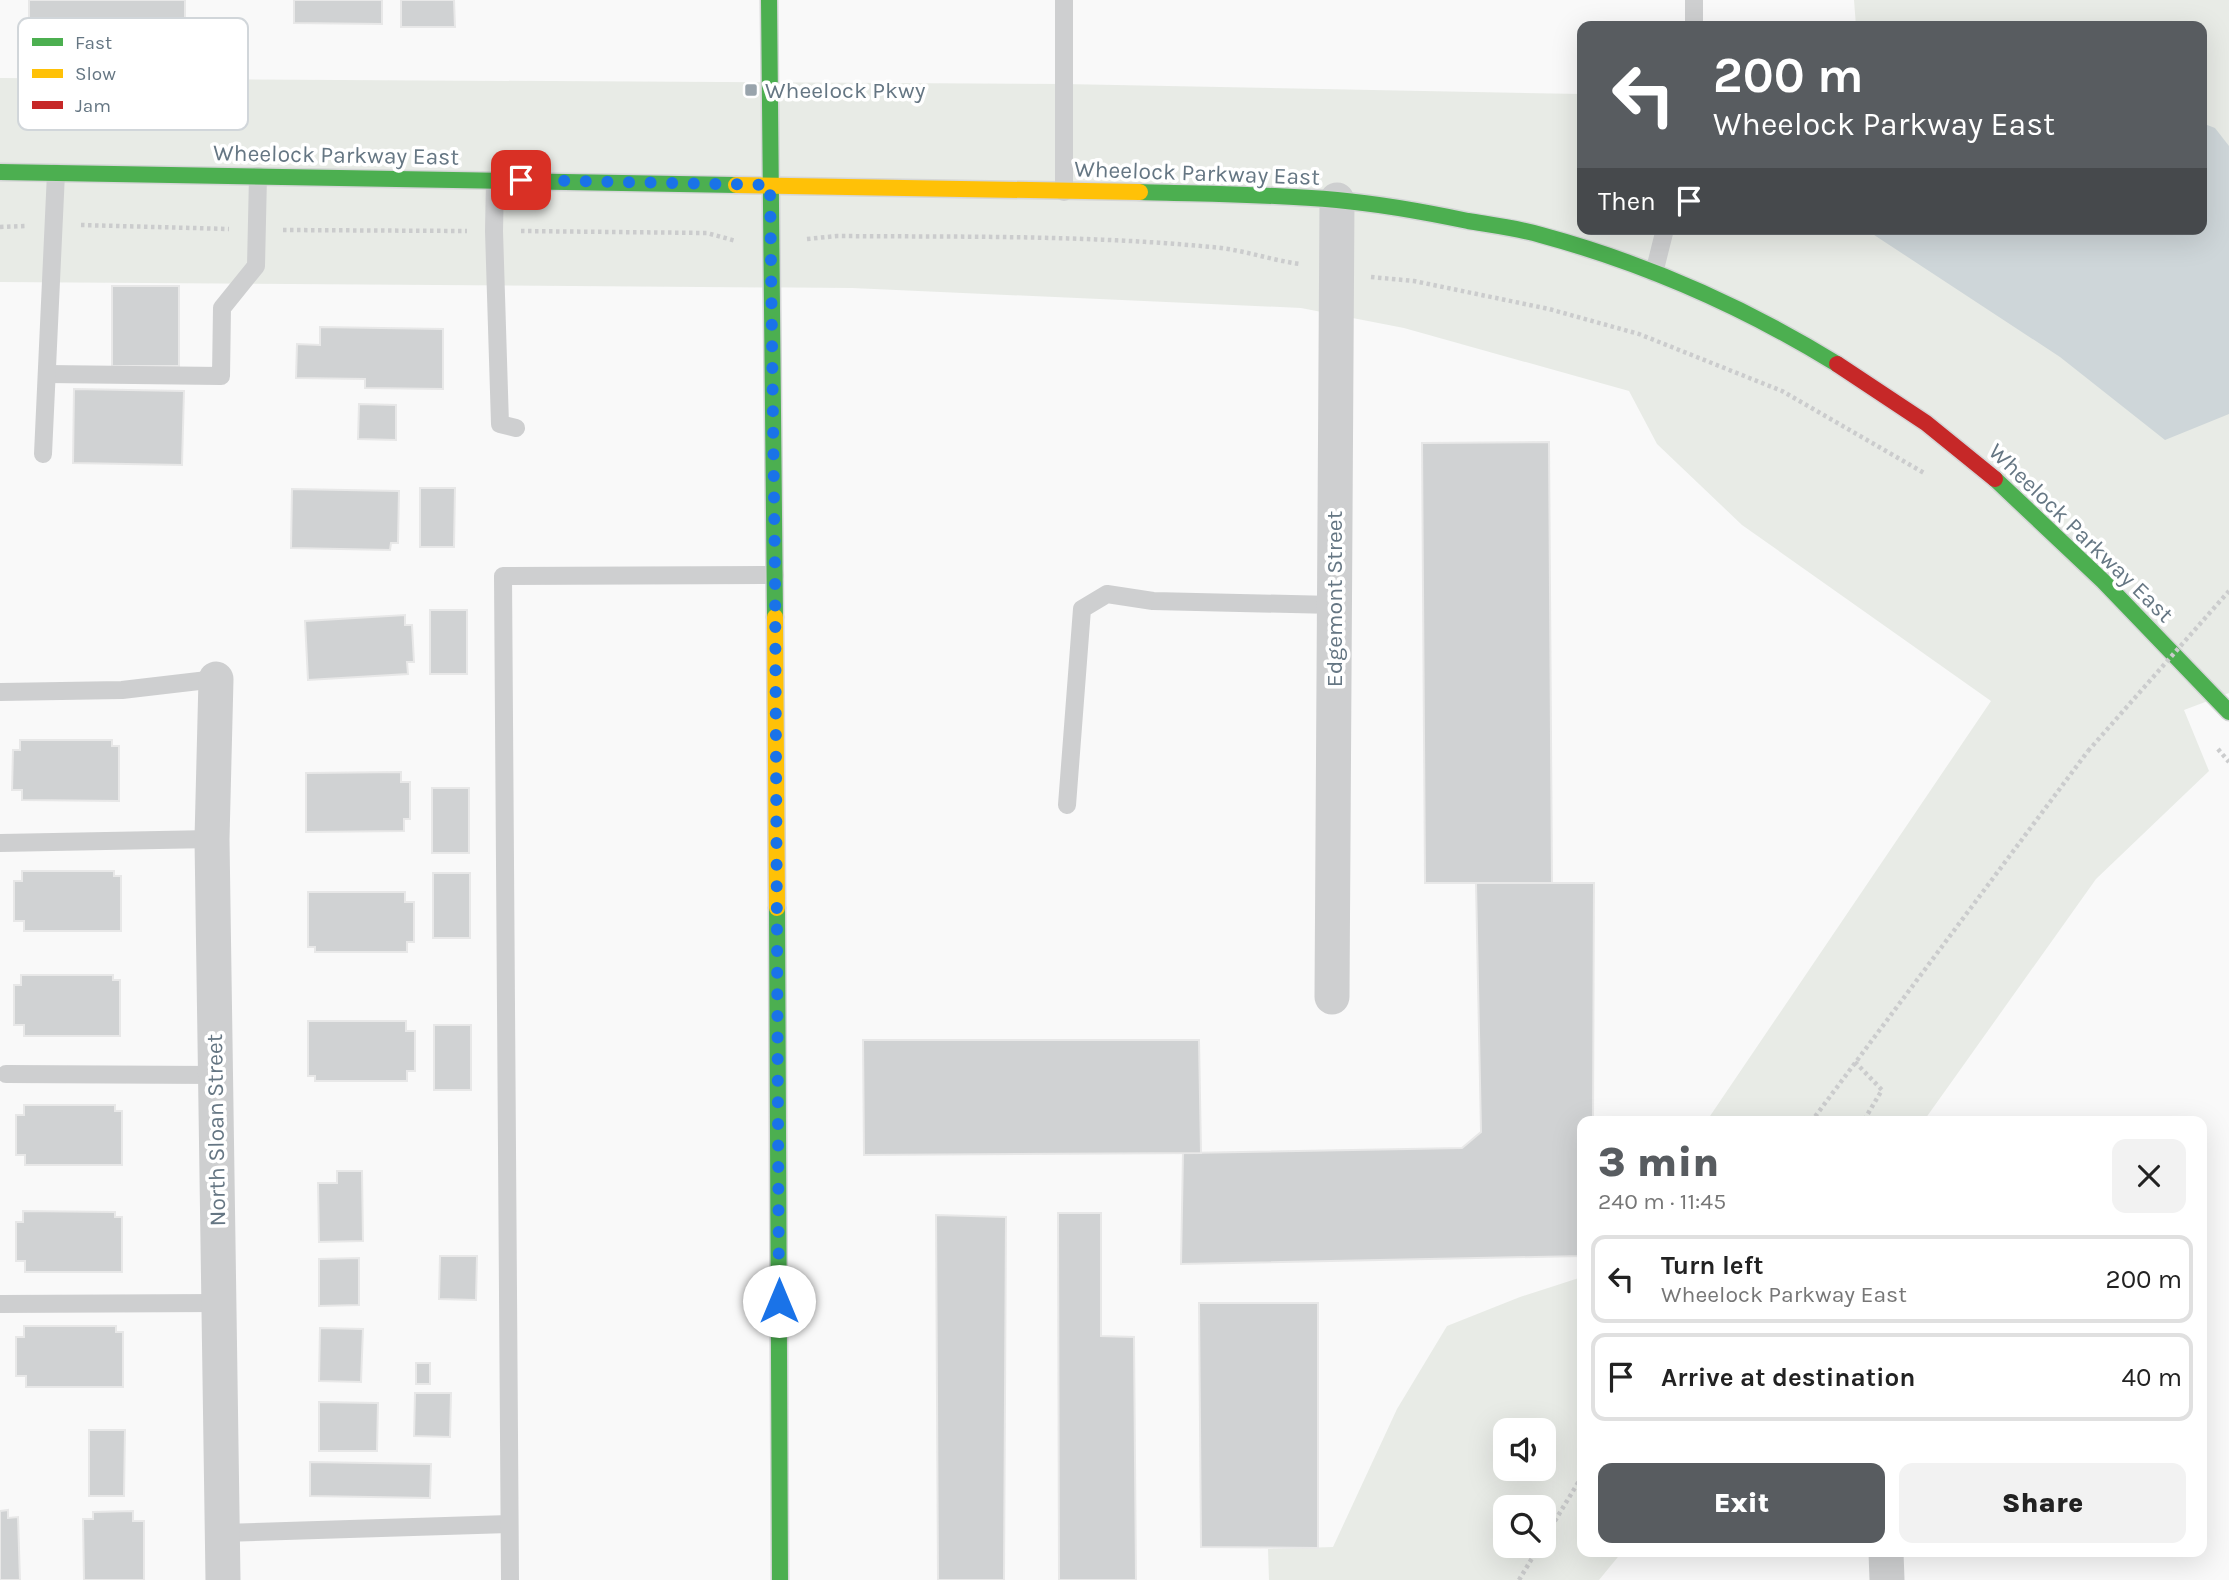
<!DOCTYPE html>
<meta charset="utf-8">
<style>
body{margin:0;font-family:Karla,sans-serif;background:#f2f2f2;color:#222;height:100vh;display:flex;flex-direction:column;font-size:26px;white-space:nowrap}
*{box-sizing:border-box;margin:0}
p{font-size:23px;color:#767676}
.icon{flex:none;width:38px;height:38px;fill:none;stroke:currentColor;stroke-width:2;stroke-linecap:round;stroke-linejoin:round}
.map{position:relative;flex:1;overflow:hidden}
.drawer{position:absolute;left:1577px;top:1116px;width:630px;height:441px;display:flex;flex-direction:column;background:#fff;border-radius:14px;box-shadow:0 7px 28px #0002}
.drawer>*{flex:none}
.top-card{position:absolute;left:1577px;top:21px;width:630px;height:214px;border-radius:14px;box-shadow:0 7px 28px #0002;background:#585c60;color:#fff;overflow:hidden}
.controls{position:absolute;left:1493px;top:1418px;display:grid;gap:14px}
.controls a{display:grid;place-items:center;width:63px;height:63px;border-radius:14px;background:#fff;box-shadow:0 7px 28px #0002;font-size:35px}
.pin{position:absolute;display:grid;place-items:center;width:60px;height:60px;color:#fff;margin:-30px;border-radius:14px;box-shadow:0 4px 10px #0006}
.me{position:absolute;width:77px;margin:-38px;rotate:0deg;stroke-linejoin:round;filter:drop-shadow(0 0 5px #0008)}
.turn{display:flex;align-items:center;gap:24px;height:147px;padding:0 21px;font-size:32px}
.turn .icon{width:91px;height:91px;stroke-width:2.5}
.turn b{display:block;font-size:49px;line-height:60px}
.then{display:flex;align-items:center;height:66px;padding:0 21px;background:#0003;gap:14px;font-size:26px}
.round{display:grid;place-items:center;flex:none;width:74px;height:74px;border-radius:14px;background:#f2f2f2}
.overview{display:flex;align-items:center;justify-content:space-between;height:119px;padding:0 21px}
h1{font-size:42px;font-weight:800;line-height:52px;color:#585c60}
.action{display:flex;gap:14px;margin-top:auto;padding:14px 21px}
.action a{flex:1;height:80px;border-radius:14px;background:#585c60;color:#fff;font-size:28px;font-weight:800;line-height:80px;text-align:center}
.action a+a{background:#f2f2f2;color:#222}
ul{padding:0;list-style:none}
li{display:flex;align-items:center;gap:21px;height:88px;margin:0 14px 10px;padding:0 7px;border:4px solid #e0e0e0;border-radius:14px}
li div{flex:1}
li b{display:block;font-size:26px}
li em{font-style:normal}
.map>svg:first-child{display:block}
.green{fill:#e8ebe6;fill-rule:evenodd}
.water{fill:#ced6d9}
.building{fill:#d0d2d3;stroke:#e8e8e8;stroke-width:2}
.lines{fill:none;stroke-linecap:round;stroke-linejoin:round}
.fast-casing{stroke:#d5d6d7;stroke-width:19}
.slow-casing{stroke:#d5d6d7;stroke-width:19}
.jam-casing{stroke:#d5d6d7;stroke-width:19}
.path{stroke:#cbcccd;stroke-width:4.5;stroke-dasharray:3.5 3.5;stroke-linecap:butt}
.lane{stroke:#cecfd0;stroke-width:18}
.street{stroke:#cecfd0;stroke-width:35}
.fast{stroke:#4caf50;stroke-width:16}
.slow{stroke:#ffc107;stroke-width:16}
.jam{stroke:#c62828;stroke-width:16}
.path-bridge{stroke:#cbcccd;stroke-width:4.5;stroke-dasharray:3.5 3.5;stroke-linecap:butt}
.route{stroke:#1a73e8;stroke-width:12;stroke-dasharray:0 21.6}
.poi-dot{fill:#99a4ac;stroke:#fff;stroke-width:2.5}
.labels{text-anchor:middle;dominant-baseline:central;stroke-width:7;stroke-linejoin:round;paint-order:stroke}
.poi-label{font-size:23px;fill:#657683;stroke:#fff;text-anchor:start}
.street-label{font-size:23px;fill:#657683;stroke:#fff}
.key{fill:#fff;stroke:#d1d6da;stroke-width:2}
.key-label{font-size:19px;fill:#657683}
</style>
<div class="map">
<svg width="2229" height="1580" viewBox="0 0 2229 1580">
<rect width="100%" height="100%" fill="#f9f9f9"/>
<!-- green -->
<g class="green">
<path d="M1854,0H2229V693L2184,710L2209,771L2096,879L1923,1122H1706L1991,701L1742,525L1657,444L1629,391L1404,328L1301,308L852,288L0,282V78L1064,84L1582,94V229H2202V26H1856Z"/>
<path d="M1582,1277V1552H1622L1599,1580H1269L1268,1549L1333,1547L1397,1409L1447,1326L1520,1297ZM1505,1430H1544V1468H1505ZM1505,1507H1544V1545H1505Z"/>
</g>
<!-- water -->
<path class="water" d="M2202,123L2215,128L2229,146V414L2165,440L2060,357L1865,229H2202Z"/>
<!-- building -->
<g class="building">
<path d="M29,0H185V70L29,71Z"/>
<path d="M294,0H382V24L294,23Z"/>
<path d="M401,0H454L455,27H401Z"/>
<rect x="112" y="286" width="67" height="80"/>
<path d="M320,327L443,329V389L365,388V379L296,378L297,344L320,345Z"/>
<path d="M74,389L184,391L182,465L73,463Z"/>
<path d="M359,404L396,405V440L358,439Z"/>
<path d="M1549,442L1552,883H1425L1422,443Z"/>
<path d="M420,488H455L454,547H420Z"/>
<path d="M292,489L399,491L398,543H391L390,550L291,548Z"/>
<rect x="430" y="610" width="37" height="64"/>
<path d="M405,615V625H412L414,662H407L408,674L308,680L305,621Z"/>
<path d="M20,740H112V746H119V801L22,800V790H12L13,750H20Z"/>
<path d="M401,772V782H410V819H404V831L306,832V773Z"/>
<rect x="432" y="788" width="37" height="65"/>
<path d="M22,871H114V876H121V931H24V921H14V881H22Z"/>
<rect x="433" y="873" width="37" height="65"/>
<path d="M1476,883H1594L1593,1122H1582V1256L1181,1264L1183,1153L1462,1148L1481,1132Z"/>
<path d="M308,892H405V902H414V942H407V952H315V947H308Z"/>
<path d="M21,975H113V980H120V1036H24V1025H14V985H21Z"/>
<path d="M308,1021H406V1031H415V1071H407V1081H315V1076H308Z"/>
<rect x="434" y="1025" width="37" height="65"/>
<path d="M863,1040H1199L1201,1153L864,1155Z"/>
<path d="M24,1105H115V1111H122V1165H25V1155H16V1115H24Z"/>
<path d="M337,1171H362L363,1241L319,1242L318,1183H337Z"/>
<path d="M23,1211L115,1212V1217H122V1272H25V1261H16V1222H23Z"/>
<path d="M1058,1213H1101V1336L1134,1337L1136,1580H1059Z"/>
<path d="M936,1215L1006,1217L1004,1580H938Z"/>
<path d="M440,1256H477L476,1300L439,1299Z"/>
<path d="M359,1258V1305L319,1306V1259Z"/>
<path d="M1199,1303H1318V1548L1201,1547Z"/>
<path d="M24,1326H116V1332H123V1387H26V1376H16V1337H24Z"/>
<path d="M320,1328L363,1329L361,1382L319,1381Z"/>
<rect x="416" y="1363" width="14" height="21"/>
<path d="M415,1393H451L450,1437L414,1436Z"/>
<path d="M319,1402L378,1403L377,1451H319Z"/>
<path d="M89,1430H125L124,1496H89Z"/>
<path d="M310,1462L431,1464L430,1498L310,1496Z"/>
<path d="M8,1510V1518L18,1517L20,1580H0V1511Z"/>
<path d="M133,1511V1521H144V1580H84L83,1519H93V1512Z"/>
</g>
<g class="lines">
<!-- fast casing -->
<g class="fast-casing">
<g id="fast">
<path d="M769,0L775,617"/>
<path d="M0,172L736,185"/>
<path d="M1140,192C1206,194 1272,194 1337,200C1381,204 1425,212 1468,221C1492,225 1517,228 1541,235C1644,263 1746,308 1837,364"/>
<path d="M1995,479L2103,581L2229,712"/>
<path d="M777,908L780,1580"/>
</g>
</g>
<!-- slow casing -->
<g class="slow-casing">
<g id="slow">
<path d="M736,185L1140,192"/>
<path d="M775,617L777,908"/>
</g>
</g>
<!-- jam casing -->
<g class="jam-casing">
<path id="jam" d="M1837,364L1926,423L1995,479"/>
</g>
<!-- path -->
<g class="path">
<path d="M81,225L229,229"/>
<path d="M0,227L26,226"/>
<path d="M283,230L467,231"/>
<path d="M521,231L707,233L736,241"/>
<path d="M807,239L837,236C962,237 1087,235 1211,247C1241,249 1270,260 1300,264"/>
<path d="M1371,277L1414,281L1549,309L1639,334L1782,391L1924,473"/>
<path d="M2218,749L2229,762"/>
<path d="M1855,1062L1882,1090L1863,1122"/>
<path d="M1811,1122L2088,751"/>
<path d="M1544,1539L1582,1476"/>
<path d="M1519,1580L1540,1545"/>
</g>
<!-- lane -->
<g class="lane">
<path d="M1064,0V192"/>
<path d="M1694,26V0"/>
<path d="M495,180L494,231L500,424L516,428"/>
<path d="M1654,273L1665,229"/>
<path d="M47,374L221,376L222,308L256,266L258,176"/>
<path d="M43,454L56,173"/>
<path d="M0,692L122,690L216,679"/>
<path d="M1067,805L1082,609L1107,594L1153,601L1334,605"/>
<path d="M0,843L212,839"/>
<path d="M6,1074L216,1075"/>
<path d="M0,1304L219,1303"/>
<path d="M223,1533L509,1524"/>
<path d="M510,1580L503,576L775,575"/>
</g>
<!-- street -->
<g class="street">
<path d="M216,679L212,839L223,1580"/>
<path d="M1332,997L1337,200"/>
<path d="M1886,1552L1887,1580"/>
</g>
<!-- fast -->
<use href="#fast" class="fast"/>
<!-- slow -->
<use href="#slow" class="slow"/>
<!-- jam -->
<use href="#jam" class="jam"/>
<!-- path-bridge -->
<path class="path-bridge" d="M2088,751L2229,591"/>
</g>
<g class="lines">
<!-- route -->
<path class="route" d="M521,180L770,185L775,575L779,1301"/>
</g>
<!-- markers -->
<rect class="poi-dot" x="744" y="83" width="14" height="14" rx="3.5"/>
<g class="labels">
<!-- poi labels -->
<g class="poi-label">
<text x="765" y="90">Wheelock Pkwy</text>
</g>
<!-- street labels -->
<g class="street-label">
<text transform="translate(336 155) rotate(1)">Wheelock Parkway East</text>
<text transform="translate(1197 173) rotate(2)">Wheelock Parkway East</text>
<text transform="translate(2081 533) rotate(44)">Wheelock Parkway East</text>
<text transform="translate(1334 599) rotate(-90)">Edgemont Street</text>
<text transform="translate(216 1130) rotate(-91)">North Sloan Street</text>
</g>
</g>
<!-- legend -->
<rect x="18" y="18" width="230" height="112" rx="10" class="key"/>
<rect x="32" y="38" width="31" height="8" fill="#4caf50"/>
<rect x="32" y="69" width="31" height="9" fill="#ffc107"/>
<rect x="32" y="101" width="31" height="8" fill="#c62828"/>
<g class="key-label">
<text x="75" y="49">Fast</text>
<text x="75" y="80">Slow</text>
<text x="75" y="112">Jam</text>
</g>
</svg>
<div class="controls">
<a><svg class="icon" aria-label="sound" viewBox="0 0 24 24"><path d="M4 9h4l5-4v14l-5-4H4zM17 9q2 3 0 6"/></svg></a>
<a><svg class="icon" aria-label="search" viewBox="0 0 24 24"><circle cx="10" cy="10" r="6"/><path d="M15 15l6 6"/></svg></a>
</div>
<div class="pin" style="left:521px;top:180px;background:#d93025"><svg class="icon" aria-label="arrive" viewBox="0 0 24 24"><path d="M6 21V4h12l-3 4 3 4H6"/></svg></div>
<svg class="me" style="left:779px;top:1301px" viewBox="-20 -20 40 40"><circle r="19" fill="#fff"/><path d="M0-13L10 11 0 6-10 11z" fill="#1a73e8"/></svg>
<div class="top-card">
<div class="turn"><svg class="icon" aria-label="left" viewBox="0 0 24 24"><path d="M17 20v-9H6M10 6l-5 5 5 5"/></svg><div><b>200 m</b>Wheelock Parkway East</div></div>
<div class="then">Then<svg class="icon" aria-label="arrive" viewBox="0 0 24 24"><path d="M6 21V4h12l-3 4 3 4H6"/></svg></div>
</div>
<section class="drawer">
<div class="overview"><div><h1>3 min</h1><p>240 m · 11:45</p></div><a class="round"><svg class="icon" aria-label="close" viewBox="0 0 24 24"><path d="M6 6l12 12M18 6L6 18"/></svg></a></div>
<ul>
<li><svg class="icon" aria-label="left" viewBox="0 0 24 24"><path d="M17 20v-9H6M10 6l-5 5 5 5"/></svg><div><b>Turn left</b><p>Wheelock Parkway East</p></div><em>200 m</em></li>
<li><svg class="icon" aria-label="arrive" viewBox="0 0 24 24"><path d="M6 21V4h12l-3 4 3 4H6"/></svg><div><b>Arrive at destination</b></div><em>40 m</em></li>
</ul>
<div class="action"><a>Exit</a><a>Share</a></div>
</section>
</div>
